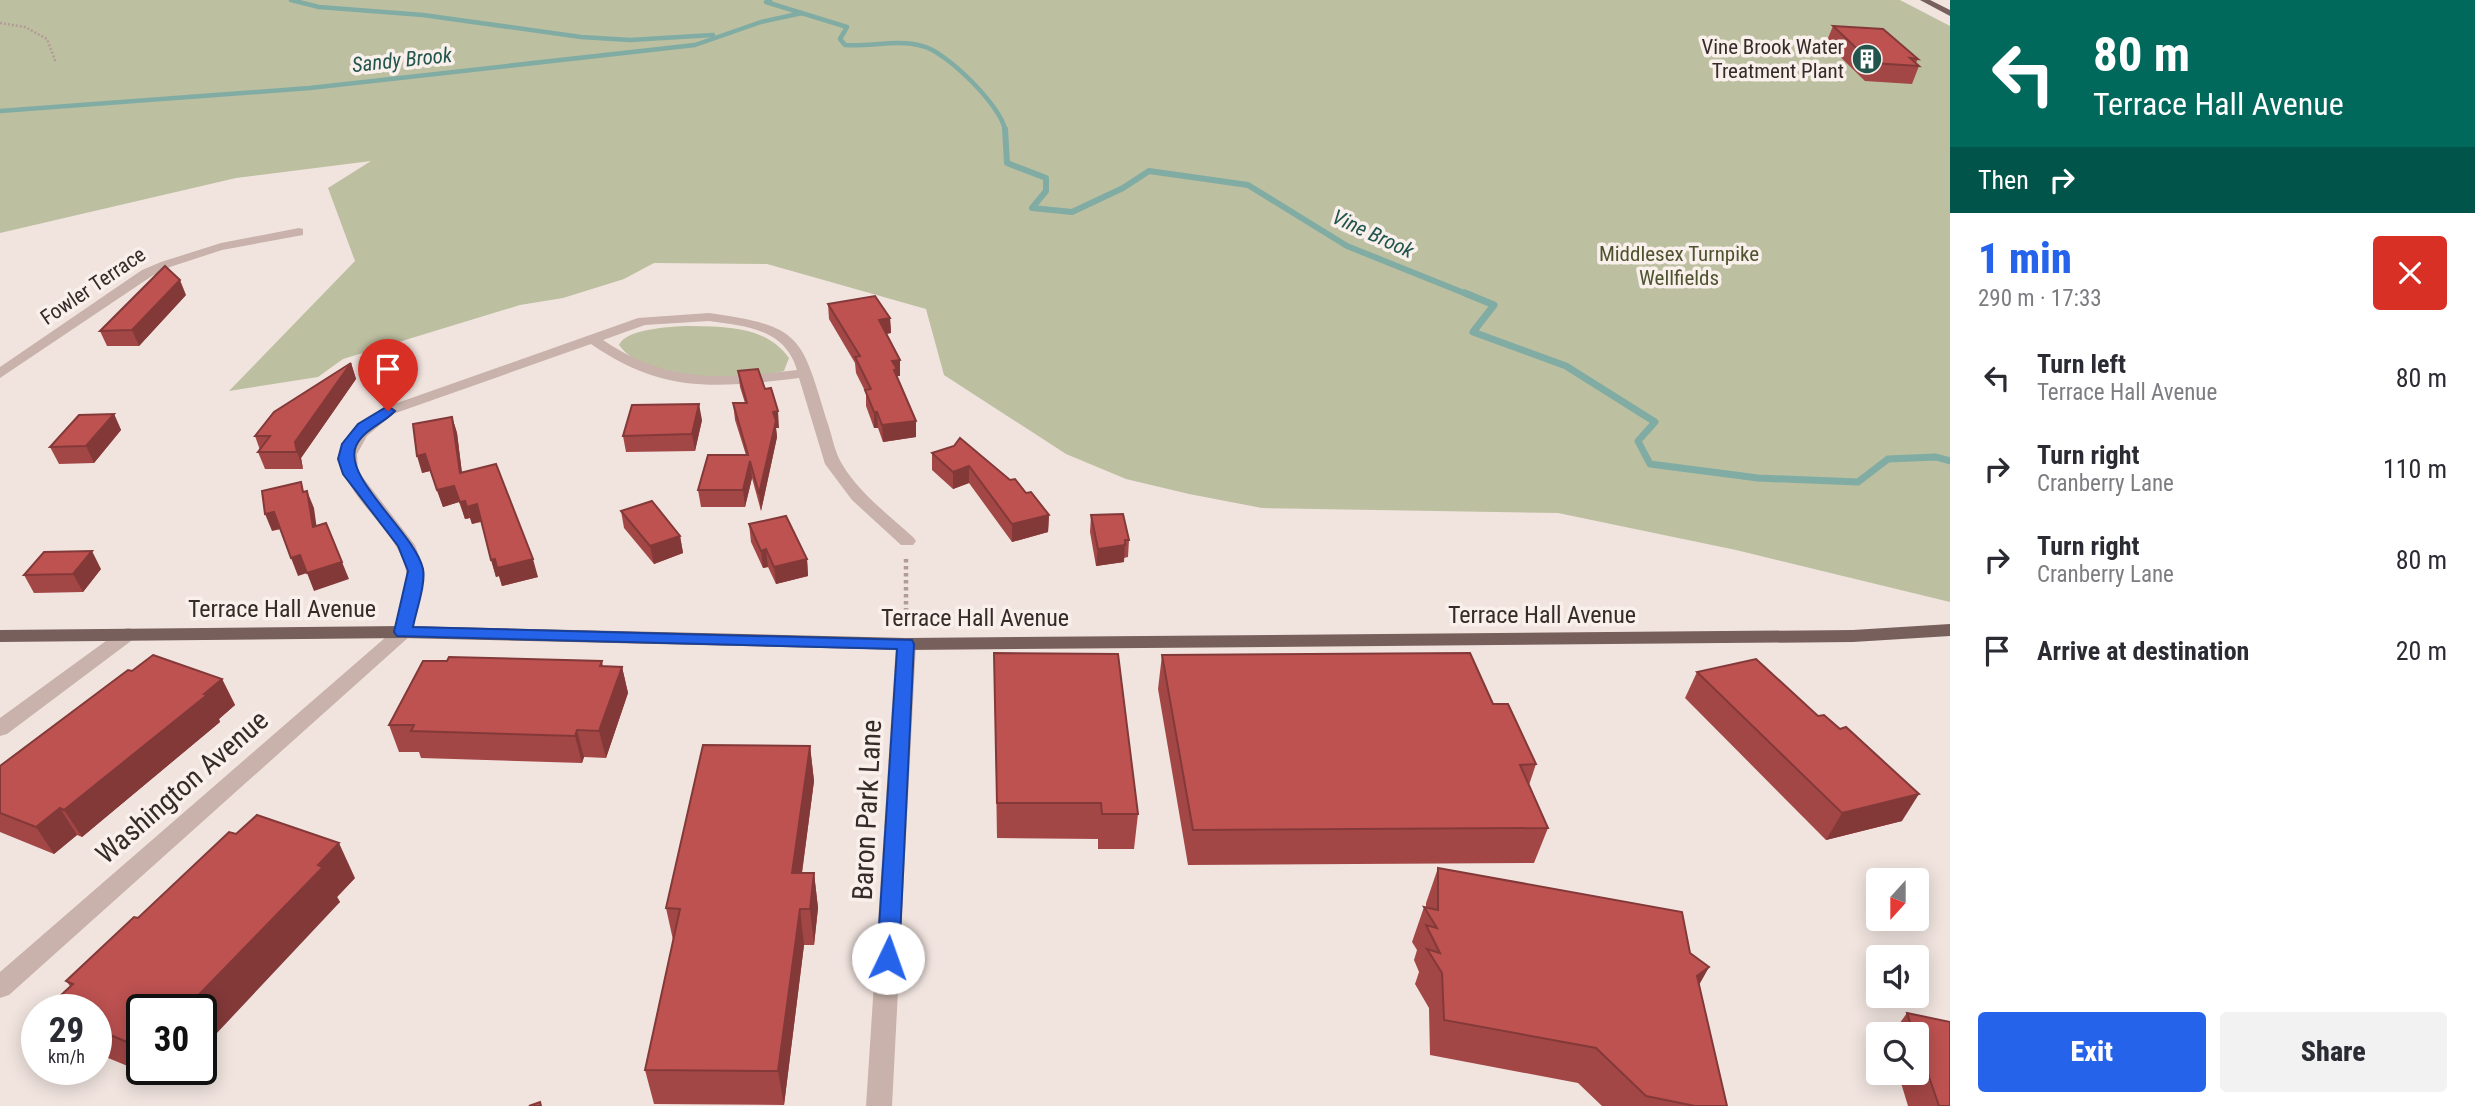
<!DOCTYPE html>
<meta charset="utf-8">
<style>
body{margin:0;font-family:"Roboto Condensed",sans-serif;background:#f2f2f3;color:#2b2b33;height:100vh;display:flex;flex-direction:column;font-size:26px;white-space:nowrap}
*{box-sizing:border-box;margin:0}
p{font-size:23px;color:#7c7c81}
.icon{flex:none;width:38px;height:38px;fill:none;stroke:currentColor;stroke-width:2;stroke-linecap:round;stroke-linejoin:round}
.map{position:relative;flex:1;overflow:hidden}
.side{display:flex;flex-direction:column;background:#fff;width:525px}
.side>*{flex:none}
.guide{background:#00695c;color:#fff;overflow:hidden}
.needle{width:46px;rotate:201deg}
.buttons{position:absolute;left:1866px;top:868px;display:grid;gap:14px}
.buttons a{display:grid;place-items:center;width:63px;height:63px;border-radius:7px;background:#fff;box-shadow:0 4px 18px #0003;font-size:35px}
.speed{position:absolute;left:21px;top:994px;display:flex;gap:14px;font-size:35px;font-weight:700;text-align:center}
.speed>*{display:grid;place-content:center;width:91px;height:91px;border-radius:50%;background:#fff;box-shadow:0 4px 18px #0003;line-height:1}
.speed small{font-size:18px;font-weight:400}
.speed .limit{border:4px solid #111;border-radius:10px;background:#fff;color:#111}
.pin{position:absolute;display:grid;place-items:center;width:60px;height:60px;color:#fff;margin:-72px -30px;border-radius:50% 50% 50% 0;rotate:-45deg;box-shadow:0 0 7px #0007}
.pin .icon{rotate:45deg}
.me{position:absolute;width:77px;margin:-38px;rotate:3deg;stroke-linejoin:round;filter:drop-shadow(0 0 5px #0008)}
.turn{display:flex;align-items:center;gap:24px;height:147px;padding:0 28px;font-size:32px}
.turn .icon{width:91px;height:91px;stroke-width:2.5}
.turn b{display:block;font-size:49px;line-height:60px}
.then{display:flex;align-items:center;height:66px;padding:0 28px;background:#0003;gap:14px;font-size:26px}
.round{display:grid;place-items:center;flex:none;width:74px;height:74px;border-radius:7px;background:#f2f2f3}
.summary{display:flex;align-items:center;justify-content:space-between;height:119px;padding:0 28px}
h1{font-size:42px;font-weight:800;line-height:52px;color:#2563eb}
.cta{display:flex;gap:14px;margin-top:auto;padding:14px 28px}
.cta a{flex:1;height:80px;border-radius:7px;background:#2563eb;color:#fff;font-size:28px;font-weight:800;line-height:80px;text-align:center}
.cta a+a{background:#f2f2f3;color:#2b2b33}
ul{padding:0;list-style:none}
li{display:flex;align-items:center;gap:21px;height:91px;padding:0 28px}
li div{flex:1}
li b{display:block;font-size:26px}
li em{font-style:normal}
main{display:flex;flex:1;min-height:0}
.map>svg:first-child{display:block}
.green{fill:#bcbfa0}
.lines{fill:none;stroke-linecap:round;stroke-linejoin:round}
.stream-far2{stroke:#80aca4;stroke-width:4.5}
.stream-far1{stroke:#80aca4;stroke-width:6}
.stream{stroke:#80aca4;stroke-width:7}
.path-far1{stroke:#b49c96;stroke-width:2.5;stroke-dasharray:2 2;stroke-linecap:butt}
.path{stroke:#b49c96;stroke-width:4.5;stroke-dasharray:3.5 3.5;stroke-linecap:butt}
.minor{fill:#c8b2ab;fill-rule:evenodd}
.major{fill:#775f5c;fill-rule:evenodd}
.wall{fill:#a34746}
.shaded-wall{fill:#843939}
.building{fill:#bd5251;stroke:#843939;stroke-width:2}
.route{fill:#2563eb;stroke:#184099;stroke-width:2}
.labels{text-anchor:middle;dominant-baseline:central;stroke-width:7;stroke-linejoin:round;paint-order:stroke}
.far-poi-label{font-size:21px;fill:#372b2a;stroke:#f9efeb;text-anchor:end}
.far-water-label{font-size:21px;font-style:italic;fill:#22554d;stroke:#f9efeb}
.far-park-label{font-size:21px;fill:#4e532f;stroke:#f9efeb}
.far-street-label{font-size:21px;fill:#372b2a;stroke:#f9efeb}
.street-label{font-size:24px;fill:#372b2a;stroke:#f9efeb}
.near-street-label{font-size:28px;fill:#372b2a;stroke:#f9efeb}
</style>
<main>
<div class="map">
<svg width="1950" height="1106" viewBox="0 0 1950 1106">
<rect width="100%" height="100%" fill="#f1e4df"/>
<!-- green -->
<g class="green">
<path d="M0,0H1900L1950,26V602L1736,550L1558,513L1262,508L1189,494L1126,479L1066,454L944,375L926,309L767,264L654,263L624,279L563,298L520,305L343,359L318,377L229,391L355,261L328,188L371,161L236,178L0,233Z"/>
<path d="M694,326C729,327 767,327 789,358L784,371C740,381 648,385 619,345C626,328 676,326 694,326Z"/>
</g>
<g class="lines">
<!-- stream-far2 -->
<g class="stream-far2">
<path d="M291,0L319,7L423,15L581,37L630,40L713,35"/>
<path d="M770,0L766,2L847,27L840,39L845,45C870,47 898,39 922,46C946,51 1002,107 1005,130"/>
<path d="M0,111L310,88L695,45L761,22L802,13"/>
</g>
<!-- stream-far1 -->
<path class="stream-far1" d="M1005,129L1007,163L1046,178V191L1032,208L1072,212L1123,188L1149,171L1248,185L1347,246L1469,295"/>
<!-- stream -->
<path class="stream" d="M1465,293L1494,305L1473,332L1566,366L1655,422L1638,441L1650,464L1758,478L1858,482L1888,459L1936,457L1950,461"/>
<!-- path-far1 -->
<path class="path-far1" d="M0,23L25,27L47,39L56,63"/>
<!-- path -->
<path class="path" d="M906,559V624"/>
<!-- minor -->
<g class="minor">
<path d="M299,228L303,229V235L222,250L170,267L152,276L0,378V367L142,270L161,262L221,243Z"/>
<path d="M709,313C804,326 801,337 828,424C832,436 835,453 842,464C859,493 889,515 913,537L916,541L913,545H901L852,500L825,464L799,378C716,388 663,394 591,344L393,414L367,436L357,454L358,471L415,545L424,569L410,636L9,995L0,998V972L394,630C398,611 410,584 405,566C391,516 315,482 354,432C361,423 373,415 383,408L638,318ZM709,321C746,326 785,329 797,370C722,379 668,384 603,340L645,325Z"/>
<path d="M128,628L135,630L137,634L135,638L7,734L0,736V718L121,630Z"/>
<path d="M906,638L913,639L916,644L892,1106H866L896,644L899,639Z"/>
</g>
<!-- major -->
<g class="major">
<path d="M1920,0H1930L1950,10V16Z"/>
<path d="M1950,624V636L1853,642L906,650L403,638L0,642V630L403,626L906,638L1853,630Z"/>
</g>
</g>
<!-- wall -->
<g class="wall">
<path d="M1833,26L1918,59L1916,63L1919,66L1912,84L1865,81L1826,43Z"/>
<path d="M186,295L139,346H107L100,331Z"/>
<path d="M828,304L890,318L891,333L886,334L900,376H897L916,437L883,442L878,428H874L866,406V393L856,373L855,363L829,319Z"/>
<path d="M351,363L356,379L301,458L303,469H265L258,452L260,450L255,436Z"/>
<path d="M738,371L779,428H776L777,437L761,511L752,478L745,507H701L698,490L746,455L735,420L733,403H745L740,387Z"/>
<path d="M114,414L121,430L94,463L59,464L50,447Z"/>
<path d="M452,417L457,433L462,473L538,577L502,586L499,576L496,577L481,522L472,524L470,518L465,519L459,502L443,507L430,471L422,473Z"/>
<path d="M702,420L695,451L626,452L623,436Z"/>
<path d="M932,453L1010,480L1026,493L1049,515L1048,532L1012,542L969,483L953,489L932,470Z"/>
<path d="M621,511L680,536L683,553L654,564L624,528Z"/>
<path d="M1091,515L1129,540L1128,557L1124,558V562L1096,566L1090,532Z"/>
<path d="M749,524L807,559L808,576L776,584L768,567L763,568L751,542Z"/>
<path d="M101,569L83,592L34,593L24,575Z"/>
<path d="M994,653L1138,814L1134,849H1098V839L997,838Z"/>
<path d="M1162,655L1493,704L1536,764L1529,785L1548,828L1534,863L1188,865L1158,689Z"/>
<path d="M602,661L603,666L622,667L628,693L606,758L584,757L582,763L421,758L419,752H399L389,725Z"/>
<path d="M132,671L222,679L235,705L219,719L220,722L82,837L77,835L54,854L0,832V766Z"/>
<path d="M1697,672L1902,821L1826,840L1685,698Z"/>
<path d="M810,746L814,781L802,873H814L818,908L814,945H804L784,1105L654,1104L645,1070L673,940L666,908Z"/>
<path d="M1438,868L1690,953L1709,967L1699,985L1727,1106H1602L1578,1083L1430,1055L1429,1008L1415,984L1419,972L1414,960L1417,950L1412,942L1424,907H1426V903Z"/>
<path d="M355,878L337,897L340,902L201,1010H142V1069H175L164,1081L96,1053V1010H48L47,1008L70,986L66,981L138,918Z"/>
<path d="M1907,1013L1950,1106H1908L1898,1073H1916V1034H1892Z"/>
</g>
<!-- shaded-wall -->
<g class="shaded-wall">
<path d="M180,280L186,295L139,346L132,330Z"/>
<path d="M890,318L891,333L879,335V320Z"/>
<path d="M900,360V376H897V385L892,361Z"/>
<path d="M351,363L356,379L301,458L303,469L297,452L295,442Z"/>
<path d="M699,404L702,420L695,451L692,434Z"/>
<path d="M778,411L779,428H776L777,437L761,511L759,494L773,412Z"/>
<path d="M874,412H877L878,428H874Z"/>
<path d="M114,414L121,430L94,463L86,446Z"/>
<path d="M452,417L457,433L464,490L460,473Z"/>
<path d="M916,421V437L883,442L882,425Z"/>
<path d="M425,454L430,471L422,473L417,456Z"/>
<path d="M750,461L752,478L745,507L743,490Z"/>
<path d="M969,466V483L953,489V472Z"/>
<path d="M454,486L459,502L443,507L437,490Z"/>
<path d="M307,491L314,508L319,544L313,527Z"/>
<path d="M465,501L470,518L465,519L460,502Z"/>
<path d="M477,504L482,521L472,524L467,507Z"/>
<path d="M274,512L281,529L272,531L265,514Z"/>
<path d="M1049,515L1048,532L1012,542V524Z"/>
<path d="M680,536L683,553L654,564L650,546Z"/>
<path d="M1125,545L1124,562L1096,566L1098,549Z"/>
<path d="M766,549L768,567L763,568L761,551Z"/>
<path d="M92,551L101,569L83,592L73,574Z"/>
<path d="M300,555L307,573L298,576L291,558Z"/>
<path d="M495,559H533L538,577L502,586L499,576L496,577L491,560Z"/>
<path d="M807,559L808,576L776,584L774,567Z"/>
<path d="M342,562L349,579L314,591L307,573Z"/>
<path d="M622,667L628,693L606,758L599,731Z"/>
<path d="M222,679L235,705L219,719L220,722L82,837L64,810Z"/>
<path d="M577,730L584,757L582,763L575,736Z"/>
<path d="M810,746L814,781L797,909L792,873Z"/>
<path d="M1919,794L1902,821L1826,840L1842,813Z"/>
<path d="M60,808L77,835L54,854L36,827Z"/>
<path d="M339,843L355,878L337,897L340,902L201,1050V1010H184Z"/>
<path d="M814,873L818,908L814,945L810,909Z"/>
<path d="M800,909L804,945L784,1105L778,1071Z"/>
<path d="M1709,967L1689,1002L1697,976Z"/>
<path d="M155,1069H175L164,1081Z"/>
</g>
<!-- building -->
<g class="building">
<path d="M1833,26L1883,29L1918,59L1910,58L1919,66L1872,63Z"/>
<path d="M165,266L180,280L132,330L100,331Z"/>
<path d="M875,296L890,318L879,320L900,360L892,361L897,369L894,370L916,421L882,425L877,412H874L865,390L871,389L855,357L860,356L828,304Z"/>
<path d="M351,363L295,442L297,452H258L270,436H255L274,412Z"/>
<path d="M758,369L765,389L771,388L778,411L773,412L776,421L759,494L750,461L743,490H698L708,455H748L733,403H747L738,371Z"/>
<path d="M699,404L692,434L623,436L632,405Z"/>
<path d="M114,414L86,446L50,447L79,415Z"/>
<path d="M452,417L460,473L496,464L533,559L497,568L495,559L491,560L477,504L467,507L465,501L460,502L454,486L437,490L425,454L417,456L413,424Z"/>
<path d="M960,438L1010,480L1015,479L1026,493L1031,492L1049,515L1012,524L969,466L953,472L932,453L954,446Z"/>
<path d="M301,482L303,492L307,491L313,527L326,523L342,562L307,573L300,555L291,558L274,512L265,514L262,491Z"/>
<path d="M652,501L680,536L650,546L621,511Z"/>
<path d="M1123,514L1129,540H1125V545L1098,549L1091,515Z"/>
<path d="M786,516L807,559L774,567L766,549L761,551L749,524Z"/>
<path d="M92,551L73,574L24,575L44,552Z"/>
<path d="M994,653L1118,654L1138,814H1102L1101,803H997Z"/>
<path d="M1470,653L1493,704H1508L1536,764L1520,765L1548,828L1193,830L1162,655Z"/>
<path d="M153,655L222,679L204,694L207,695L64,810L60,808L36,827L0,813V766L128,670L132,671Z"/>
<path d="M449,657L602,661L600,666L622,667L599,731L577,730L575,736L411,731L414,725H389L423,661H447Z"/>
<path d="M1756,659L1818,716L1824,715L1840,729L1846,727L1919,794L1842,813L1697,672Z"/>
<path d="M703,745L810,746L792,873H814L810,909H800L778,1071L645,1070L680,909L666,908Z"/>
<path d="M257,815L339,843L318,865L323,867L184,1010H142V1044L139,1047L96,1029V1010H50L47,1008L73,984L66,981L134,917L138,918L229,832L236,834Z"/>
<path d="M1438,868L1682,912L1690,953L1709,967L1697,976L1727,1106H1695L1646,1096L1596,1048L1444,1020L1442,973L1427,949L1440,953L1426,925L1437,928L1424,907L1438,910Z"/>
<path d="M1907,1013L1950,1022V1106H1939L1916,1039V1034H1914Z"/>
<path d="M540,1102L541,1106H529Z"/>
</g>
<!-- route -->
<path class="route" d="M388,406L395,411C383,424 364,429 356,446C342,478 415,533 423,569C426,584 416,611 413,627L912,640L914,644L899,958L896,964L888,967L880,964L877,958L897,649L397,636L394,632L408,571L398,546L343,474L338,459L342,444L358,424Z"/>
<!-- icons -->
<defs>
<g id="building-disc" transform="scale(1.575)"><circle r="9.5" fill="#22554d" stroke="#f9efeb"/><path d="M-4-6H4V6H1V3H-1V6H-4ZM-2.5-4.3h1.7v1.8h-1.7ZM.8-4.3h1.7v1.8H.8ZM-2.5-1h1.7V.8h-1.7ZM.8-1h1.7V.8H.8Z" fill="#fff"/></g>
</defs>
<g fill-rule="evenodd">
<use href="#building-disc" x="1867" y="59"/>
</g>
<g class="labels">
<!-- far-poi labels -->
<g class="far-poi-label">
<text x="1844" y="47">Vine Brook Water<tspan x="1844" dy="24">Treatment Plant</tspan></text>
</g>
<!-- far-water labels -->
<g class="far-water-label">
<text transform="translate(402 60) rotate(-6)">Sandy Brook</text>
<text transform="translate(1373 234) rotate(25)">Vine Brook</text>
</g>
<!-- far-park labels -->
<g class="far-park-label">
<text x="1679" y="254">Middlesex Turnpike<tspan x="1679" dy="24">Wellfields</tspan></text>
</g>
<!-- far-street labels -->
<g class="far-street-label">
<text transform="translate(93 286) rotate(-34)">Fowler Terrace</text>
</g>
<!-- street labels -->
<g class="street-label">
<text x="282" y="609">Terrace Hall Avenue</text>
<text x="1542" y="615">Terrace Hall Avenue</text>
<text x="975" y="618">Terrace Hall Avenue</text>
</g>
<!-- near-street labels -->
<g class="near-street-label">
<text transform="translate(182 787) rotate(-41)">Washington Avenue</text>
<text transform="translate(867 810) rotate(-87)">Baron Park Lane</text>
</g>
</g>
</svg>
<div class="buttons">
<a><svg class="needle" viewBox="-14 -14 28 28"><path d="M0-13l5 13h-10z" fill="#e53935"/><path d="M0 13l5-13h-10z" fill="#7c7c81"/></svg></a>
<a><svg class="icon" aria-label="sound" viewBox="0 0 24 24"><path d="M4 9h4l5-4v14l-5-4H4zM17 9q2 3 0 6"/></svg></a>
<a><svg class="icon" aria-label="search" viewBox="0 0 24 24"><circle cx="10" cy="10" r="6"/><path d="M15 15l6 6"/></svg></a>
</div>
<div class="speed"><div>29<small>km/h</small></div><div class="limit">30</div></div>
<div class="pin" style="left:388px;top:411px;background:#d93025"><svg class="icon" aria-label="arrive" viewBox="0 0 24 24"><path d="M6 21V4h12l-3 4 3 4H6"/></svg></div>
<svg class="me" style="left:888px;top:958px" viewBox="-20 -20 40 40"><circle r="19" fill="#fff"/><path d="M0-13L10 11 0 6-10 11z" fill="#2563eb"/></svg>
</div>
<section class="side">
<div class="guide">
<div class="turn"><svg class="icon" aria-label="left" viewBox="0 0 24 24"><path d="M17 20v-9H6M10 6l-5 5 5 5"/></svg><div><b>80 m</b>Terrace Hall Avenue</div></div>
<div class="then">Then<svg class="icon" aria-label="right" viewBox="0 0 24 24"><path d="M7 20v-9h11M14 6l5 5-5 5"/></svg></div>
</div>
<div class="summary"><div><h1>1 min</h1><p>290 m · 17:33</p></div><a class="round" style="background:#d93025;color:#fff"><svg class="icon" aria-label="close" viewBox="0 0 24 24"><path d="M6 6l12 12M18 6L6 18"/></svg></a></div>
<ul>
<li><svg class="icon" aria-label="left" viewBox="0 0 24 24"><path d="M17 20v-9H6M10 6l-5 5 5 5"/></svg><div><b>Turn left</b><p>Terrace Hall Avenue</p></div><em>80 m</em></li>
<li><svg class="icon" aria-label="right" viewBox="0 0 24 24"><path d="M7 20v-9h11M14 6l5 5-5 5"/></svg><div><b>Turn right</b><p>Cranberry Lane</p></div><em>110 m</em></li>
<li><svg class="icon" aria-label="right" viewBox="0 0 24 24"><path d="M7 20v-9h11M14 6l5 5-5 5"/></svg><div><b>Turn right</b><p>Cranberry Lane</p></div><em>80 m</em></li>
<li><svg class="icon" aria-label="arrive" viewBox="0 0 24 24"><path d="M6 21V4h12l-3 4 3 4H6"/></svg><div><b>Arrive at destination</b></div><em>20 m</em></li>
</ul>
<div class="cta"><a>Exit</a><a>Share</a></div>
</section>
</main>
